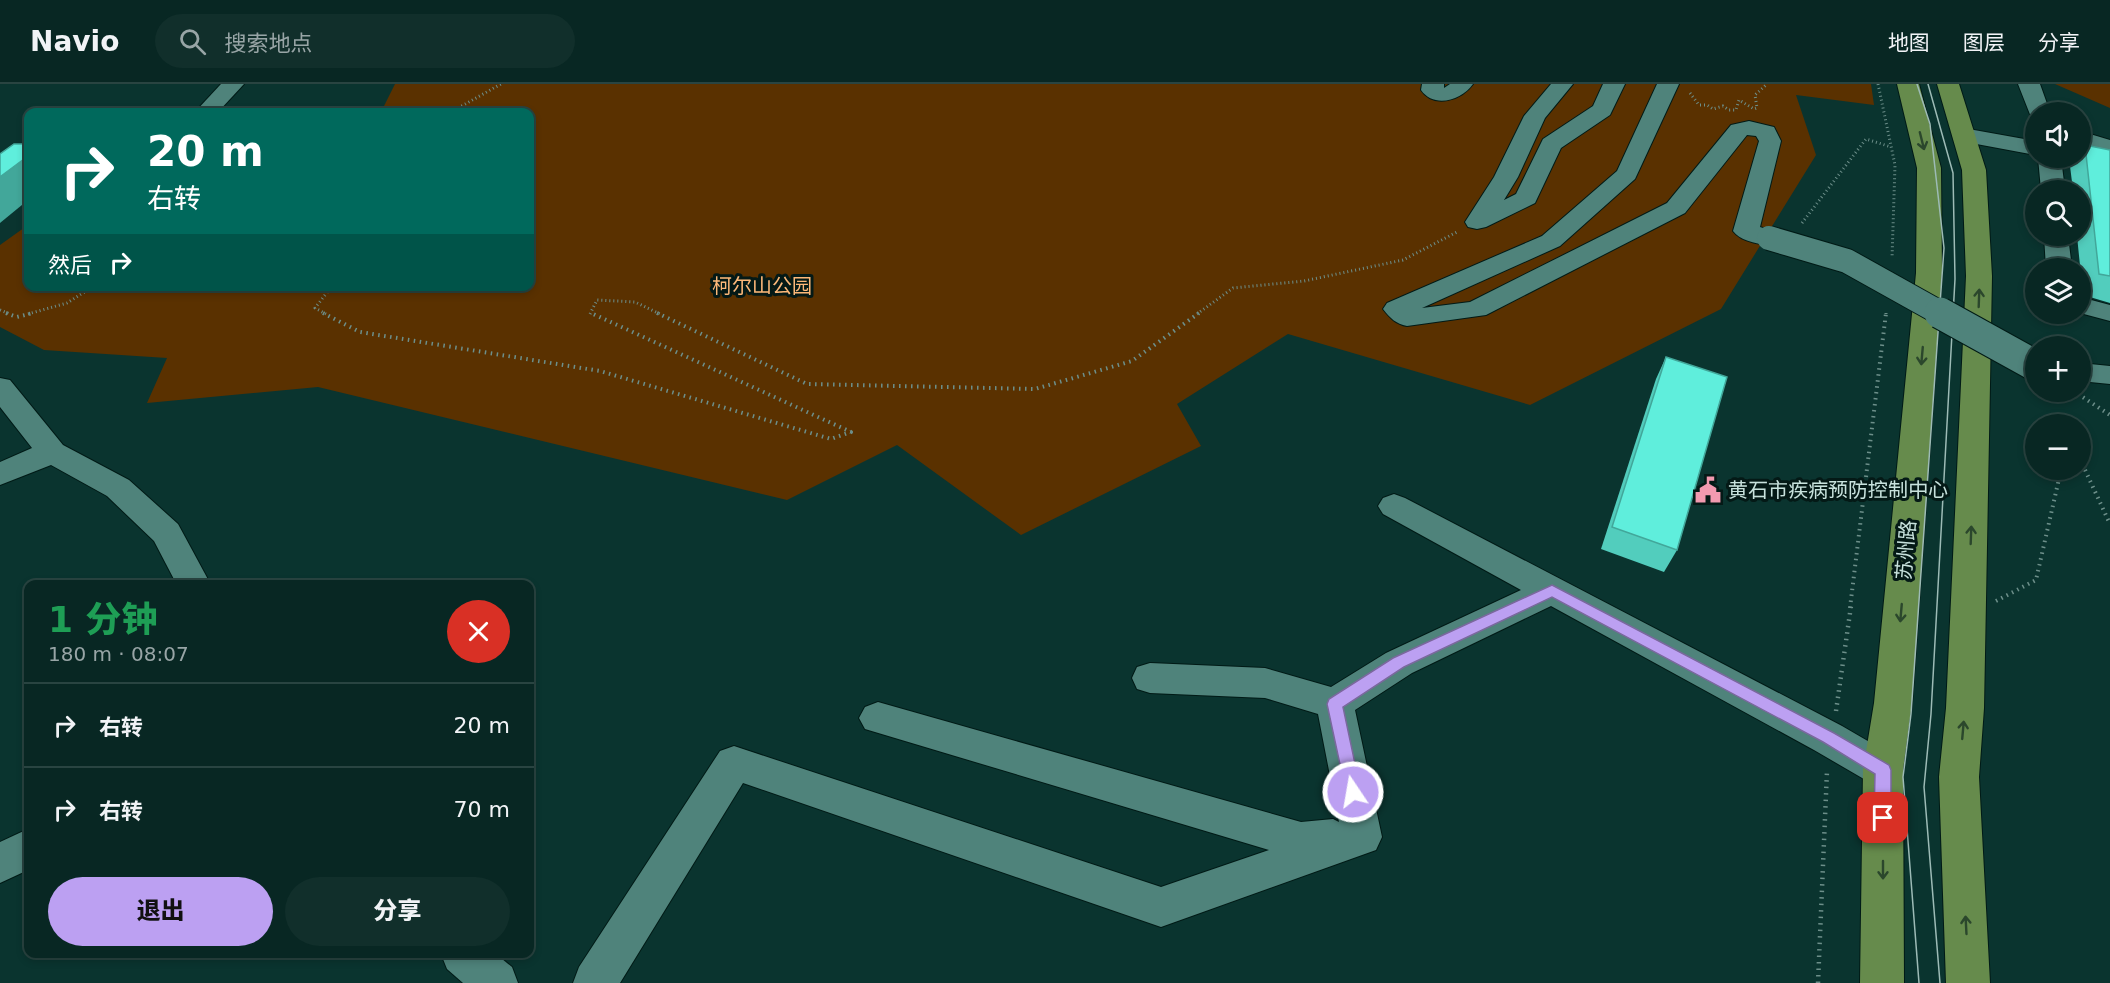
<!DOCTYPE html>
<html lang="zh">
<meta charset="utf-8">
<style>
body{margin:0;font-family:"DejaVu Sans","Noto Sans SC",sans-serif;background:#112f2b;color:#f1f3f6;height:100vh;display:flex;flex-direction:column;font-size:22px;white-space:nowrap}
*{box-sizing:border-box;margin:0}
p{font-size:20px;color:#98a5a6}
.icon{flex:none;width:33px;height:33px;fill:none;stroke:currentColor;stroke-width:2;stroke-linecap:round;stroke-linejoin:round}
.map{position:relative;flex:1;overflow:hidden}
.drawer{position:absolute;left:24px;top:496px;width:510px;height:378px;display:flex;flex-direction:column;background:#082723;border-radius:12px;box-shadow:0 3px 9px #0003,0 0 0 2px #294441}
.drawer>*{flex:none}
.banner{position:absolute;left:24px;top:24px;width:510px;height:183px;border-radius:12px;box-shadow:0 3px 9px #0003,0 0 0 2px #294441;background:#00695c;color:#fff;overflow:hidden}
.fabs{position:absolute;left:2025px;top:18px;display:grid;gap:12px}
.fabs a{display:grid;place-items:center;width:66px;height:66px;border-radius:50%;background:#082723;box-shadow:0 3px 9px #0003,0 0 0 2px #294441;font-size:30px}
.pin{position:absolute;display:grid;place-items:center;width:51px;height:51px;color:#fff;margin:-26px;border-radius:12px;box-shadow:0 3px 9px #0006}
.me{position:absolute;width:66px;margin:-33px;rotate:348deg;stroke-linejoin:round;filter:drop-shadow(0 0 4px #0008)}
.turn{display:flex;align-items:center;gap:21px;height:126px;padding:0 24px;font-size:27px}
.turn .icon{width:78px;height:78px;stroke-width:2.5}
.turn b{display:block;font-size:42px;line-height:51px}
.then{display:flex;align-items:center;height:57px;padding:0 24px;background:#0003;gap:12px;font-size:22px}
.round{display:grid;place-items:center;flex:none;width:63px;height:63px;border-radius:32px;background:#112f2b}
.headline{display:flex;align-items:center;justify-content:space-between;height:102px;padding:0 24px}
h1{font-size:36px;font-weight:800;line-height:45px;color:#1e9e55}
.cta{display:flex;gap:12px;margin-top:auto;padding:12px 24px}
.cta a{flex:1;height:69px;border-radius:36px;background:#bca0f2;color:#111;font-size:24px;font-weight:800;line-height:69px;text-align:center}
.cta a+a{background:#112f2b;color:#f1f3f6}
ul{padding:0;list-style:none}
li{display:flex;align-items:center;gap:18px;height:84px;padding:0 24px;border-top:2px solid #294441}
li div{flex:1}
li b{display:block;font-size:22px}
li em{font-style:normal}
header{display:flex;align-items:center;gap:36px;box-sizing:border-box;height:84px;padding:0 30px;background:#082723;border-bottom:2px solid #294441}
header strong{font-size:28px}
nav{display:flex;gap:33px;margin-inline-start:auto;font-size:21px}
.search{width:420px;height:54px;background:#112f2b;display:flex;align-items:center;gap:15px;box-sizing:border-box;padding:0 21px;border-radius:33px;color:#98a5a6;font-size:22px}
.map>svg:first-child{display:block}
.green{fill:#5a3100}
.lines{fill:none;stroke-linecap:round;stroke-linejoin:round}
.minor-casing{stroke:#001a16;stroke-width:2}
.major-casing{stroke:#001a16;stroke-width:2}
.path-far2{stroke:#6d8f8a;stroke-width:3;stroke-dasharray:1 3;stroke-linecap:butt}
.path-far1{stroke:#6d8f8a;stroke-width:4;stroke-dasharray:1.5 4.5;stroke-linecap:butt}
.path{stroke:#6d8f8a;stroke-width:4.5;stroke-dasharray:1.5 5;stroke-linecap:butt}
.minor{fill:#4f837b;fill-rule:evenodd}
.major{fill:#668b4c;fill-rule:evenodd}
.tram{stroke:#9dbbb6;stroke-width:1.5}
.minor-bridge-far1-casing{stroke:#001a16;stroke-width:26;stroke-linecap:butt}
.minor-bridge-casing{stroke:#001a16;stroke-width:33;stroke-linecap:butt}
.minor-bridge-far1{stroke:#4f837b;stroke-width:24}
.minor-bridge{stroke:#4f837b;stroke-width:31}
.wall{fill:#52cdbd}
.shaded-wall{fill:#42a79a}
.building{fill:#5feedc;stroke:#42a79a;stroke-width:1.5}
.oneway{stroke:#2b472c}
.route{fill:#bca0f2;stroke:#7a689d;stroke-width:1.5}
.labels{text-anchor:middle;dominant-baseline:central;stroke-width:6;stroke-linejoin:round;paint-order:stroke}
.park-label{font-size:20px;fill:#fcb879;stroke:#041916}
.poi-label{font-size:20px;fill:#c8e2dd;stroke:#041916;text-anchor:start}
.street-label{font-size:20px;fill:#c8e2dd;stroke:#041916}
</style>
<header>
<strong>Navio</strong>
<div class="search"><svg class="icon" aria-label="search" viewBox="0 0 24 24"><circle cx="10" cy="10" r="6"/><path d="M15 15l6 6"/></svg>搜索地点</div>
<nav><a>地图</a><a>图层</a><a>分享</a></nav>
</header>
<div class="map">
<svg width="2110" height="899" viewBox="0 0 2110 899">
<rect width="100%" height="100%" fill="#0a342f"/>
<!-- green -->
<g class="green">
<path d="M395,0H1871L1874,21L1796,11L1816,71L1721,225L1530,321L1288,250L1177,320L1201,362L1021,451L897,361L787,416L318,303L147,319L167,274L44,266L0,243V161L28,141V202H530V28H381Z"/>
<path d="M2055,0H2110V24Z"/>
</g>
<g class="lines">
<!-- minor casing -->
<g class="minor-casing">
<g id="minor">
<path d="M221,0H244L218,28H195Z"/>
<path d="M1422,0H1444V4L1450,0H1473C1462,16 1434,25 1421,6Z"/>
<path d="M1551,0H1573L1545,34L1518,93L1504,116L1516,110L1543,55L1593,22L1603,0H1625L1610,31L1561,64L1535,119L1486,143L1477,145L1468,143L1465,138L1494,93L1524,32Z"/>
<path d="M1657,0H1679L1635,95L1560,162L1422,224L1470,218L1667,119L1731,41L1749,37L1774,43L1781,57L1760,143L1778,149L1782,154L1778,159C1765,163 1741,158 1733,147L1759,57L1756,52L1747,51L1685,129L1486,231L1407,242C1396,240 1390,234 1383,225L1387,219L1542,152L1617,87Z"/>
<path d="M2018,0H2040L2050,28H2036V34L2031,33Z"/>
<path d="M1963,44L2036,57V71L1955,56L1952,51L1955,46Z"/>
<path d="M2080,47L2110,56V71L2080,62Z"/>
<path d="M2038,74H2061L2065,106H2041Z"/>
<path d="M2044,152H2068L2072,184H2046Z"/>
<path d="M2080,213L2110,221V237L2080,229Z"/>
<path d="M2080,279L2110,282V300L2080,297Z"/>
<path d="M0,294L10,296L63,361L129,396L178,440L211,501H177L154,457L107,412L51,381L0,401V378L32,364L0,323Z"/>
<path d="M1394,410L1405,414L1842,642L1897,674L1903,686L1897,698L1883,703L1869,698L1814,666L1551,522L1412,589L1355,626L1382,753L1376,766L1161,843L743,699L620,899H573L579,883L720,667L734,662L1161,803L1269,766L865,645L859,634L865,623L878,618L1301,738L1333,735L1339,738L1318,630L1265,614L1150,609L1137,605L1132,594L1137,583L1150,579L1265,584L1331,603L1386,569L1521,506L1383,430L1378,422L1383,414Z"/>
<path d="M28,745V786L0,799V758Z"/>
<path d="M441,870H496L512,883L518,899H463L447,885Z"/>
</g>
</g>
<!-- major casing -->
<g class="major-casing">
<g id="major">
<path d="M1897,0H1919L1941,84L1942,189L1912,619L1903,686L1904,899H1860L1863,686L1874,619L1916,189L1917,84Z"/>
<path d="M1937,0H1959L1986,86L1992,192L1984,624L1979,693L1990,899H1946L1939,693L1946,624L1966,192L1962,86Z"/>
</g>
</g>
<!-- path-far2 -->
<g class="path-far2">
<path d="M1878,0L1895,81L1892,174"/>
<path d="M1690,9L1699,21H1707L1713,25L1723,22L1729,26H1736L1739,16L1754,25L1757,24L1755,11L1767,0"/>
<path d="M451,28L501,0"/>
<path d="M1802,139L1866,55L1891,63"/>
<path d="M0,226L10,230"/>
<path d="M28,230L67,219L94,202"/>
<path d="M326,230L315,224L332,202"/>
<path d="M590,230L597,216L635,218L660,230"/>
<path d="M1197,230L1233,204L1304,197L1403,176L1457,148"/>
<path d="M1886,230V226"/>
</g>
<!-- path-far1 -->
<g class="path-far1">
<path d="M6,229L17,233L33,229"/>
<path d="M323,229L360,248L600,287L831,355L851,348L591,229"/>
<path d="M657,229L807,300L1035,305L1132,277L1199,229"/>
<path d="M2078,310L2110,331"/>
<path d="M2080,375L2110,440"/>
<path d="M1996,517L2036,496L2061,386"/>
<path d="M1850,524L1886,229"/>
</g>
<!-- path -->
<g class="path">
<path d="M1836,627L1851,522"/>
<path d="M1818,899L1827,687"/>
</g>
<!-- minor -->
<use href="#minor" class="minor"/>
<!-- major -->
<use href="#major" class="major"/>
<!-- tram -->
<g class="tram">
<path d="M1917,0L1930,40L1944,164L1911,630L1903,693L1919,899"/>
<path d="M1928,0L1953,89L1955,195L1931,630L1924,703L1940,899"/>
</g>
<!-- minor-bridge-far1 casing -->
<g class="minor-bridge-far1-casing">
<path id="minor-bridge-far1" d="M1769,154L1847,177L1942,230"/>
</g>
<!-- minor-bridge casing -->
<g class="minor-bridge-casing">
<path id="minor-bridge" d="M1940,229L2036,282"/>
</g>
<!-- minor-bridge-far1 -->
<use href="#minor-bridge-far1" class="minor-bridge-far1"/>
<!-- minor-bridge -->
<use href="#minor-bridge" class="minor-bridge"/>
</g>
<!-- wall -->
<g class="wall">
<path d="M2085,61L2110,66V219L2083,211L2077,152H2080V106H2073L2070,82L2076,74H2080V67Z"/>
<path d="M1666,273L1677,466L1664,488L1601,465L1656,295Z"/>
</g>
<!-- shaded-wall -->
<path class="shaded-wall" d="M28,72V116L0,139V93Z"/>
<!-- building -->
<g class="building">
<path d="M14,60H28V72L0,93V70Z"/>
<path d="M2085,61L2110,66V192L2099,190Z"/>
<path d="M1666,273L1727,293L1677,466L1612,443Z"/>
</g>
<!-- one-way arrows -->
<defs><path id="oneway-shaft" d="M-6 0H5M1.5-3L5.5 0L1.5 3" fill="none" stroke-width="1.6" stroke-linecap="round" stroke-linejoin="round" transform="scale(1.5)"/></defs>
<g class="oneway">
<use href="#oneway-shaft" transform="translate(1922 57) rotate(76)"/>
<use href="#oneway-shaft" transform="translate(1979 214) rotate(-88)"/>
<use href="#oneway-shaft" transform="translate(1922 272) rotate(95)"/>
<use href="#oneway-shaft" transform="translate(1971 451) rotate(-88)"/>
<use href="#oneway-shaft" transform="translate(1901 529) rotate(95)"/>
<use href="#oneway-shaft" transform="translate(1963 646) rotate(-85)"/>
<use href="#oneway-shaft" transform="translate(1883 786) rotate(90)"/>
<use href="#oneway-shaft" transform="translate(1966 841) rotate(-93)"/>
</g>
<!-- route -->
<path class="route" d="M1552,501L1834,649L1889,681L1891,686V734L1889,739L1883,741L1877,739L1874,734L1875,690L1823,658L1552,513L1404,583L1343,623L1361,708L1359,713L1353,716L1347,713L1327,620L1329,615L1393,574Z"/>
<!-- icons -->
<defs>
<g id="civic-bare" transform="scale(2.07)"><path d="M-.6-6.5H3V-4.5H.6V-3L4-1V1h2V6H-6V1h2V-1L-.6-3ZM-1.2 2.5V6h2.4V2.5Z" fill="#f29ab0" stroke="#041916" stroke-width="2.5" paint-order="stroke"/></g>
</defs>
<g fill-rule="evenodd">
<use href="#civic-bare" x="1708" y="406"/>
</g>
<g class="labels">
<!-- park labels -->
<g class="park-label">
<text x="762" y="202">柯尔山公园</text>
</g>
<!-- poi labels -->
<g class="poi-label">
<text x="1728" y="406">黄石市疾病预防控制中心</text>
</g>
<!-- street labels -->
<g class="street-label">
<text transform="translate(1906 466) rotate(-85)">苏州路</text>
</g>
</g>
</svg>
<div class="fabs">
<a><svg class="icon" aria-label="sound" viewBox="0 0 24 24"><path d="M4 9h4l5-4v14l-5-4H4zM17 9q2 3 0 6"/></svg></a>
<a><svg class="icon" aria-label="search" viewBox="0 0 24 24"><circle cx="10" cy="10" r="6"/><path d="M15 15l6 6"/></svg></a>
<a><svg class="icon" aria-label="layers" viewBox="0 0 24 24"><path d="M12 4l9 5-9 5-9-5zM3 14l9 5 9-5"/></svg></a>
<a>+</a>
<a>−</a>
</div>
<div class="pin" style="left:1883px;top:734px;background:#d93025"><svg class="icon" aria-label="arrive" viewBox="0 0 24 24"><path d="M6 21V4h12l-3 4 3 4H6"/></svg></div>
<svg class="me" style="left:1353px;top:708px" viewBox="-20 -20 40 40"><circle r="17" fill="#bca0f2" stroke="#fff" stroke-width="3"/><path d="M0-11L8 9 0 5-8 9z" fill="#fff"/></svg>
<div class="banner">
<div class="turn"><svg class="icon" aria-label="right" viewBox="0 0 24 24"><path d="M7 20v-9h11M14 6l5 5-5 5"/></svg><div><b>20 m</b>右转</div></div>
<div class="then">然后<svg class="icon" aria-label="right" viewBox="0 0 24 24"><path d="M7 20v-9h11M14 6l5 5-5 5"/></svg></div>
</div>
<section class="drawer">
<div class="headline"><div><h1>1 分钟</h1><p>180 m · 08:07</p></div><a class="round" style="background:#d93025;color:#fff"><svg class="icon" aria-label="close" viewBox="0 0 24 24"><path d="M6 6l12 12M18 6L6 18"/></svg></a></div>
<ul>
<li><svg class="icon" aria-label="right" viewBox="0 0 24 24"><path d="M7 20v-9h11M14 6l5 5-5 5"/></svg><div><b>右转</b></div><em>20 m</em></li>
<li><svg class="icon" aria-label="right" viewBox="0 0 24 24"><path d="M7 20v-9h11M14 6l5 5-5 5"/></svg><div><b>右转</b></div><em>70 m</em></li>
</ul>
<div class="cta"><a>退出</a><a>分享</a></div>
</section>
</div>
